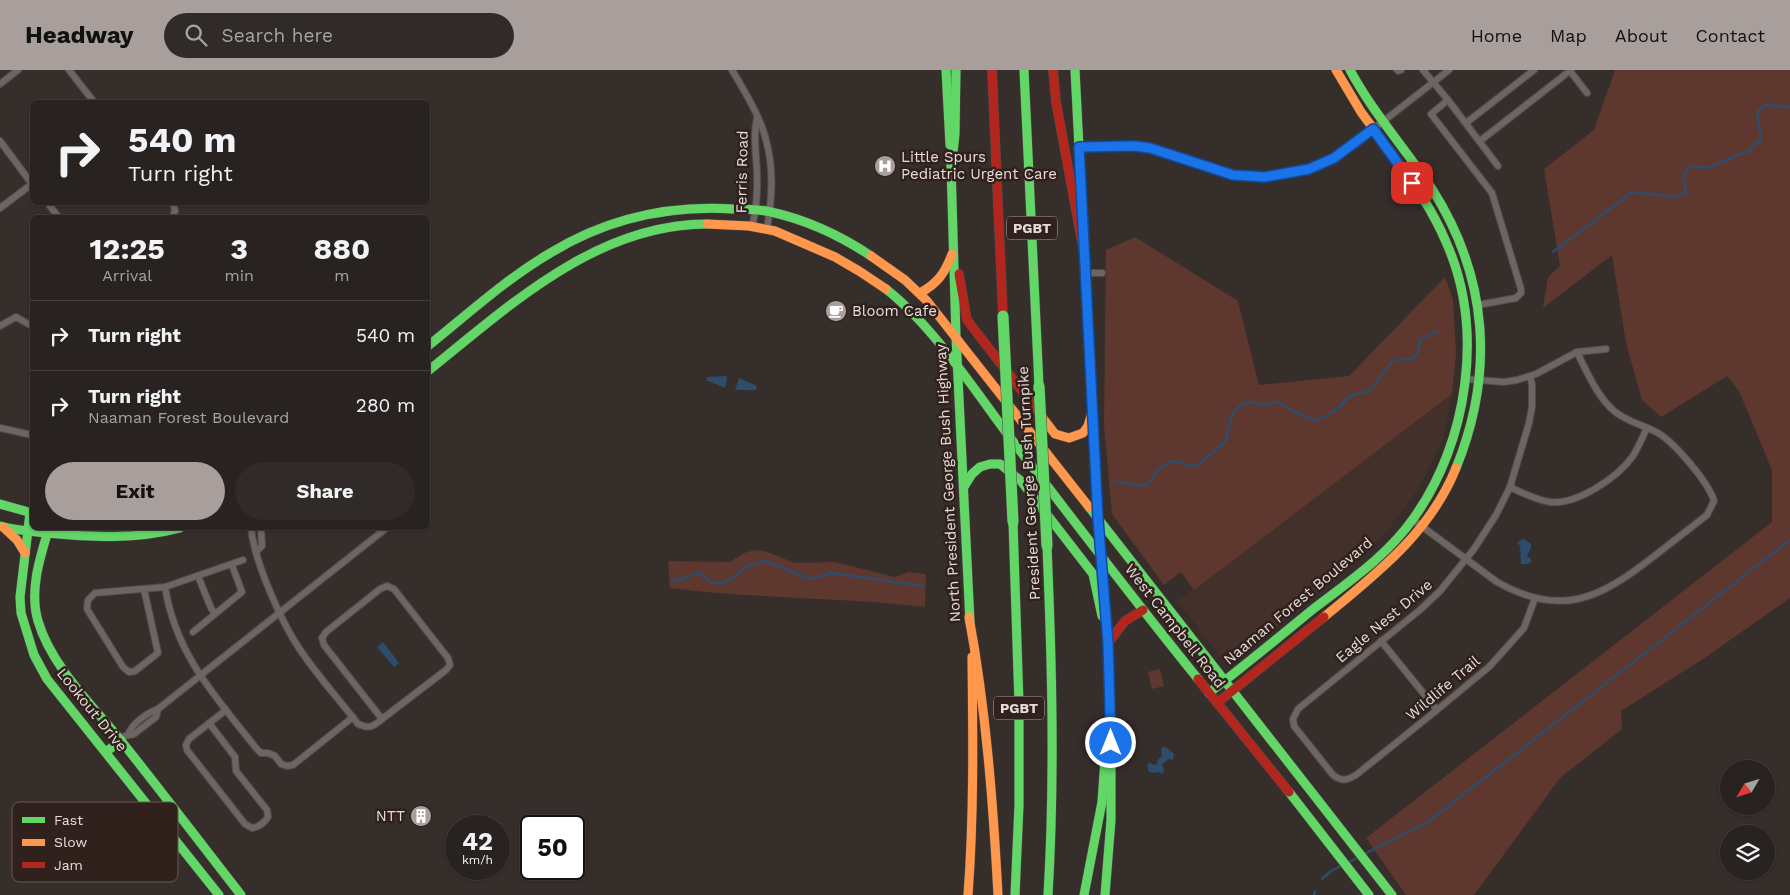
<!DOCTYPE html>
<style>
body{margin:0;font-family:"Work Sans",sans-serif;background:#302a29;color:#f1f3f6;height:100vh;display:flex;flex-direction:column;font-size:19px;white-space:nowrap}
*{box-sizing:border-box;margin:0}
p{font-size:16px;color:#a5a4a5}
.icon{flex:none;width:28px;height:28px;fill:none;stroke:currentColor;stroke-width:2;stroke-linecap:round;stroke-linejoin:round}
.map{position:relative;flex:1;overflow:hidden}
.sheet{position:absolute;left:30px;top:145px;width:400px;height:315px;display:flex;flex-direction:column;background:#282220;border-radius:8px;box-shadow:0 1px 4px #0004,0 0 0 1px #443f3e}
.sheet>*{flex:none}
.top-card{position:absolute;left:30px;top:30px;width:400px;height:105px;border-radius:8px;box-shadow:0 1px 4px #0004,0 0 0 1px #443f3e;background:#282220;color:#f1f3f6;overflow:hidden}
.needle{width:32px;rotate:232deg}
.controls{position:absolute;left:1720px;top:690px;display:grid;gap:10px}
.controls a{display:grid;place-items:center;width:55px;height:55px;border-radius:50%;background:#282220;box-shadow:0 1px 4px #0004,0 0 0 1px #443f3e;font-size:25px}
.speed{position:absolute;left:445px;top:745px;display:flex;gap:10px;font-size:25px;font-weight:700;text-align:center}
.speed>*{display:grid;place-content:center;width:65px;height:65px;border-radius:50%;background:#282220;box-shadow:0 1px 4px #0004,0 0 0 1px #443f3e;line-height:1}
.speed small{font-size:12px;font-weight:400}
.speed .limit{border:2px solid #111;border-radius:8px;background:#fff;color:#111}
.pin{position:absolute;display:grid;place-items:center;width:42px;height:42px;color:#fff;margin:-21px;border-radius:10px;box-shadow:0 2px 8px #0006}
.me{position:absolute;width:55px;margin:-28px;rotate:0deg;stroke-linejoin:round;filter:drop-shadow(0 0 4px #0008)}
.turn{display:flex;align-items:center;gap:18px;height:105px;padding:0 15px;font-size:22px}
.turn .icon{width:65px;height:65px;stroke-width:2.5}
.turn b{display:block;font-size:35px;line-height:42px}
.eta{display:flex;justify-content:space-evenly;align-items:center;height:85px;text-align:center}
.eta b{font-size:30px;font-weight:700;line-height:35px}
.cta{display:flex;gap:10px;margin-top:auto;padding:10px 15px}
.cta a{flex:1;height:58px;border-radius:30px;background:#a89f9c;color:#111;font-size:20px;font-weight:700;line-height:58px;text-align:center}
.cta a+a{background:#302a29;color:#f1f3f6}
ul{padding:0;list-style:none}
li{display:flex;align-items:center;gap:15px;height:70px;padding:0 15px;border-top:1px solid #443f3e}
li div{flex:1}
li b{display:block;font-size:19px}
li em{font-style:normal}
header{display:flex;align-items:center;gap:30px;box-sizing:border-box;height:70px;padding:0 25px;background:#a89f9c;color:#111}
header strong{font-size:24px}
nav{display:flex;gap:28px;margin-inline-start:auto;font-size:18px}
.search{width:350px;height:45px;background:#302a29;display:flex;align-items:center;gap:12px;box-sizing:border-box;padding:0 18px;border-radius:28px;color:#a5a4a5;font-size:19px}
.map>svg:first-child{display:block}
.built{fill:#44302a}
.green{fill:#5e382e}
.water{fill:#2e4c6c}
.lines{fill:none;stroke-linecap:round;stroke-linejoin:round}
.stream{stroke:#2e4c6c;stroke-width:2.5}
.street-casing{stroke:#514a48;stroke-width:8}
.fast-casing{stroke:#514a48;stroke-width:10}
.slow-casing{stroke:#514a48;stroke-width:10}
.jam-casing{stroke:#514a48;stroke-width:10}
.street{stroke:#6c6563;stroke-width:6}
.fast{stroke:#63d668;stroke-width:9}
.slow{stroke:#ff974d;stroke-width:9}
.jam{stroke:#b3261e;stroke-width:9}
.fast-bridge-casing{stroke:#514a48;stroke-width:12;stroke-linecap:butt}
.fast-bridge{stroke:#63d668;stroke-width:11}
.route-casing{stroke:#114b97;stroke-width:12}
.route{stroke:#1a73e8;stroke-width:9}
.labels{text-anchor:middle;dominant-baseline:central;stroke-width:5;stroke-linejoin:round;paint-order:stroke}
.shield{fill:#30211d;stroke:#afa4a1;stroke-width:1}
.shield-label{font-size:14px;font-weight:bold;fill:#e6dcd9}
.poi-label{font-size:15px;fill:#e6dcd9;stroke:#30211d;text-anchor:start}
.street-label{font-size:15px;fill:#e6dcd9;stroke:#30211d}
.key{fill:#30211d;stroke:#675955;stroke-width:1}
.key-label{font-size:14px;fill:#e6dcd9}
</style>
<header>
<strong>Headway</strong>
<div class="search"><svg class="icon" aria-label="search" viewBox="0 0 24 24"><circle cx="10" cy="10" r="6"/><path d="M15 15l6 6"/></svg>Search here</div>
<nav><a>Home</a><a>Map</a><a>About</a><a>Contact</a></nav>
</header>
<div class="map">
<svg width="1790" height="825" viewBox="0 0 1790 825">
<rect width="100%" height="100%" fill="#362e2b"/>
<!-- built -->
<path class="built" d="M1452,324L1443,369L1418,419L1387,461L1335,509L1228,598L1178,531Z"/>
<!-- green -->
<g class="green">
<path d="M1615,0H1790V528L1706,587L1621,641L1622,659L1560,708L1474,825H1406L1366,768L1772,452V400L1739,321L1727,306L1661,347L1642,330L1626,273L1612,185L1543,238L1548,207L1560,196L1544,99L1594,60Z"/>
<path d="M1135,167L1238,231L1259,315L1349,306L1445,207L1453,229L1456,283L1452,324L1194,520L1181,502L1164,515L1112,444L1104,356L1106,180Z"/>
<path d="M755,480L765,481L795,493L835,492L895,507L908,502L926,504L925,537C840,527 755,529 670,518L668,491L730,492L744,483Z"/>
<path d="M1160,599L1164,616L1152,619L1148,602Z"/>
</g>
<!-- water -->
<g class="water">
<path d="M726,306L727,309L725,318L706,310L707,307Z"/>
<path d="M739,308L757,316L756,320H735Z"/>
<path d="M1524,469L1531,474V478L1527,486L1532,490C1530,494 1526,495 1521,494L1520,476L1517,472Z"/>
<path d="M383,572L399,593L394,597L377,577Z"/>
<path d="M1163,677L1167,678L1174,684L1173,690L1169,689L1162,694L1164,700L1163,704L1158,702L1154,703L1149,702L1147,695L1150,693L1155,695L1157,694L1158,689L1162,686L1161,679Z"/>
</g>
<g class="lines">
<!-- stream -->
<g class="stream">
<path d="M1553,182L1632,122L1675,127L1686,123L1683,105L1691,96L1709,98L1737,85L1748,82L1761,69L1757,42L1766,35L1790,37"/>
<path d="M1116,412C1127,412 1136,418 1147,414C1150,413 1152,409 1154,406C1166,387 1176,390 1194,397L1203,391L1225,372L1232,345L1241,334L1251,332L1260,335L1278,332L1294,342L1317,351L1336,340L1350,326L1369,321L1391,293L1396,290L1413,289L1418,282L1420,270L1438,260"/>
<path d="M672,510C685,511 687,505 699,503L711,512L720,514L733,508L749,495L766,491L810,509L832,503L923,516"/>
<path d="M1364,784L1428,752L1790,470"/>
<path d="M1322,809L1331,801L1359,787"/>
<path d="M1314,825L1315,821"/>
</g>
<!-- street casing -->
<g class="street-casing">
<g id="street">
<path d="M69,0L94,32"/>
<path d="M732,0C744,20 761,48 766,70C774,98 772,130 767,158"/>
<path d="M1397,0L1398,1L1401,0"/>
<path d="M1423,0L1448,30L1431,44L1492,123L1521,219V223L1516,228L1478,235"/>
<path d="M1570,1L1587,23"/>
<path d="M0,14L18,0"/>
<path d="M1448,30L1498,96"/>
<path d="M1466,53L1534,0"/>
<path d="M0,71L32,114"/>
<path d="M1480,71L1571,0"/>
<path d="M1079,77L1134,76L1150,79L1233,105L1265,107L1309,99L1334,88L1349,78L1449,0"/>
<path d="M47,132L59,148"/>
<path d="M0,138L32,114"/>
<path d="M172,148L175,141L173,132"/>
<path d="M752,157C758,134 758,110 756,87C755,73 754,61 757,48"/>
<path d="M1086,203H1102"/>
<path d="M0,256L16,247L32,256"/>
<path d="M1530,306L1532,315V337L1529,353L1510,417L1496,445L1474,479L1440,521L1421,539L1298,639L1293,649L1294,656L1333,705C1342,712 1347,710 1356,705L1437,640L1490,596L1524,558L1535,528"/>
<path d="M1467,309L1504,312L1517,310L1536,304L1577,282L1606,279"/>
<path d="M0,358L32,365"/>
<path d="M1510,417C1522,423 1536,430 1550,432C1577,435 1617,408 1633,386C1638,378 1642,368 1647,358"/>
<path d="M1412,449L1497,512C1561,548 1599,529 1653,487C1671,473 1689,459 1707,445L1714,431C1709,413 1675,373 1658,363C1644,355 1627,352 1614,341C1597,326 1587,302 1577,282"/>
<path d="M251,458C253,477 259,494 266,512C275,534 284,555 297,575C314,602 338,628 358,654C369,659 373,657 382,649L446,600L450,595L448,588L394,519L387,516L380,519L326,562L322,568L324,575L382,649"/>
<path d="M256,482L262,476L261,458"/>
<path d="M198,506L211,538L215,544"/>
<path d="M165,517C176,585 215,626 256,678L261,683H268L275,686L281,694L287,696L293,695L353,647"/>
<path d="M144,519L158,583L135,601L129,602L123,597L87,539L88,530L95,523L165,517L243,490"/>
<path d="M193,562L242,522L232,495"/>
<path d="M1381,571L1437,640"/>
<path d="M209,653L235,687L236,701L267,740L268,747C264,753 260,757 252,758L245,754L187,680L186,675L189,669L226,640"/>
<path d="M128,665C132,653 147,643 158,639L384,460"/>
<path d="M125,666L134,664L156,647L158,639"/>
</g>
</g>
<!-- fast casing -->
<g class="fast-casing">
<g id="fast">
<path d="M946,0L950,75"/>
<path d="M1024,0L1039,316"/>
<path d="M1075,0L1083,155"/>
<path d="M1350,0C1373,43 1405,78 1432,119C1488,207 1495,302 1456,398"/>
<path d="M951,95L956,267L970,552"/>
<path d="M951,101L955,64L956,0"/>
<path d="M1084,178L1098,449L1108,573L1111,659"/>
<path d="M886,219C934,257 975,321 1012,370C1073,450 1134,530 1198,609"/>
<path d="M428,276C468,244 507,208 552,182C607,149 669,135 733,139C746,139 759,139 771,142C807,150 841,166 871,186"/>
<path d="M428,301C509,236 596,154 707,154"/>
<path d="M964,417L972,404L980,397L990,394H1000L1021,411L1093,504L1102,546"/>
<path d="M0,434L32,443"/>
<path d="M1089,437L1392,825"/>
<path d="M30,443L20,527L21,543L34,585L47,609L219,825"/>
<path d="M1013,452L1019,634V735L1015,825"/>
<path d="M0,456C15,460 30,461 46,463C92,467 135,470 180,458"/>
<path d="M49,458C40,487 29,521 38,551C51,596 94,637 122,672C162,722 201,774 241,825"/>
<path d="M1047,476C1052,593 1055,709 1048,825"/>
<path d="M1209,623C1244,596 1278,568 1312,540C1347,513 1387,486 1413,449C1468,373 1485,259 1446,172C1433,141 1415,115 1395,88"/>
<path d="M106,682L121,670"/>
<path d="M1289,722L1369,825"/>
<path d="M1084,825L1102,732L1106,675L1111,654"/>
<path d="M1105,825L1111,750V679"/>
</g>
</g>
<!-- slow casing -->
<g class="slow-casing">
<g id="slow">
<path d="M1336,0L1361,42L1395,88"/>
<path d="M707,154L749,156L775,161L835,187L859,201L886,219"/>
<path d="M871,186L905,210L927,231L1089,437"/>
<path d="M920,223C938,213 945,203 952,184"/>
<path d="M1042,347L1055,364L1069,368L1083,363L1088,356L1091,346"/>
<path d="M3,457L17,470L25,483"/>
<path d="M969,547C986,639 993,732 998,825"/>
<path d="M1324,547C1376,504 1430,463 1456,398"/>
<path d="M968,825C974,746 973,666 972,587"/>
</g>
</g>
<!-- jam casing -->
<g class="jam-casing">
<g id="jam">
<path d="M992,0L1003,246"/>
<path d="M1053,0L1056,32L1084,183"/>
<path d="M959,204L967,250L1042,347"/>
<path d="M1108,573L1125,551L1143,540"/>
<path d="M1198,609L1289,722"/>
<path d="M1217,633L1324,547"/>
</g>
</g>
<!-- street -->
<use href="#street" class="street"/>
<!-- fast -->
<use href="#fast" class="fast"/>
<!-- slow -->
<use href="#slow" class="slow"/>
<!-- jam -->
<use href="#jam" class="jam"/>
<!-- fast-bridge casing -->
<g class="fast-bridge-casing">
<g id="fast-bridge">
<path d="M1003,246L1013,452"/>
<path d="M1039,316L1047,476"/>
</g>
</g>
<!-- fast-bridge -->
<use href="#fast-bridge" class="fast-bridge"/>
</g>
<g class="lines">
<!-- route casing -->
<g class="route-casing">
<path id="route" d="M1111,673L1108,573L1098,449L1079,77L1134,76L1150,78L1233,105L1265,107L1309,99L1334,88L1373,59L1412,113"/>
</g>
<!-- route -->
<use href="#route" class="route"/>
</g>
<!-- icons -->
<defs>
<g id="hospital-disc" transform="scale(1.125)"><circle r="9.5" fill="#a89f9c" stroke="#30211d"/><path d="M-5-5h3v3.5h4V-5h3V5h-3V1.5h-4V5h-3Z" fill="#fff"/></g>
<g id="cafe-disc" transform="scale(1.125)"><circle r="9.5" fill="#a89f9c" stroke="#30211d"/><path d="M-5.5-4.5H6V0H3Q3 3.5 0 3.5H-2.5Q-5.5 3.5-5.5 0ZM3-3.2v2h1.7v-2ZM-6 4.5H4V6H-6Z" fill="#fff"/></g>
<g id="building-disc" transform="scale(1.125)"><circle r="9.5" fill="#a89f9c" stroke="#30211d"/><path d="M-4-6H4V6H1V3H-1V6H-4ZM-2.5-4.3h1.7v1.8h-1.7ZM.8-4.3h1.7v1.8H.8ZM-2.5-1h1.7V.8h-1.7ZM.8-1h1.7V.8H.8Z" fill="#fff"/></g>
</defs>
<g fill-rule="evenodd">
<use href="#hospital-disc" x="885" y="96"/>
<use href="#cafe-disc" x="836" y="241"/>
<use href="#building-disc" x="421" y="746"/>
</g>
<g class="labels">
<!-- shield labels -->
<g class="shield">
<rect x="1007" y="146.5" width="50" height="23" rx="4"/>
<rect x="994" y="626.5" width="50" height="23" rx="4"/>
</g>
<g class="shield-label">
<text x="1032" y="158">PGBT</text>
<text x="1019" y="638">PGBT</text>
</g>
<!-- poi labels -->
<g class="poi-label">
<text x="901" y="87">Little Spurs<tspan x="901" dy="17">Pediatric Urgent Care</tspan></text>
<text x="852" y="241">Bloom Cafe</text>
<text x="405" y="746" text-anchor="end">NTT</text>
</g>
<!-- street labels -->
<g class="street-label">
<text transform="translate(742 102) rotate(-89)">Ferris Road</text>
<text transform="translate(948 413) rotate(-93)">North President George Bush Highway</text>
<text transform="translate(1029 413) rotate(-93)">President George Bush Turnpike</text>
<text transform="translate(1298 531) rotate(-40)">Naaman Forest Boulevard</text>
<text transform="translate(1384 551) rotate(-40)">Eagle Nest Drive</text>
<text transform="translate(1175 556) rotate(52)">West Campbell Road</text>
<text transform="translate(1443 618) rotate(-40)">Wildlife Trail</text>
<text transform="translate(92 640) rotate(51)">Lookout Drive</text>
</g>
</g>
<!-- legend -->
<rect x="12" y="732" width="166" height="80" rx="8" class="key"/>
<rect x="22" y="747" width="23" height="6" fill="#63d668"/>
<rect x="22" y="769" width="23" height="7" fill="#ff974d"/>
<rect x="22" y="792" width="23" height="6" fill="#b3261e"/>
<g class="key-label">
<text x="54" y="755">Fast</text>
<text x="54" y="777">Slow</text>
<text x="54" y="800">Jam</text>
</g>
</svg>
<div class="controls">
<a><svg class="needle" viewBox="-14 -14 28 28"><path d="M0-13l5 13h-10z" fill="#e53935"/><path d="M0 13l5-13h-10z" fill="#a5a4a5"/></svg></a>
<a><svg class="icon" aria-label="layers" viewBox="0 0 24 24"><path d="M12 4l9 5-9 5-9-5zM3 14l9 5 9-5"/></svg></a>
</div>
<div class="speed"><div>42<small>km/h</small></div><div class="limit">50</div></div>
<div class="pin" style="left:1412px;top:113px;background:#d93025"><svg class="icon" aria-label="arrive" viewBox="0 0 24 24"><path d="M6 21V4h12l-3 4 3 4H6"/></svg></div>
<svg class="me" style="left:1111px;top:673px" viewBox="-20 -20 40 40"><circle r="17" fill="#1a73e8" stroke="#fff" stroke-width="3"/><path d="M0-11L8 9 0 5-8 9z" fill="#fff"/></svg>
<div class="top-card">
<div class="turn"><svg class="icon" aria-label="right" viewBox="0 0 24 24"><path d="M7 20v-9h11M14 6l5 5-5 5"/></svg><div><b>540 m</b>Turn right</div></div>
</div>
<section class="sheet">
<div class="eta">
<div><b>12:25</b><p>Arrival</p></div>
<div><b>3</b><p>min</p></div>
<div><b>880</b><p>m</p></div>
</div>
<ul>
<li><svg class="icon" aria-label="right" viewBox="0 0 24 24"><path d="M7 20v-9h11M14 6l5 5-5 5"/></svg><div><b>Turn right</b></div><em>540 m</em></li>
<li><svg class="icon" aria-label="right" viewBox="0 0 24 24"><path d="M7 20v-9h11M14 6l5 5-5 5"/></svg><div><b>Turn right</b><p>Naaman Forest Boulevard</p></div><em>280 m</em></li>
</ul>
<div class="cta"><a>Exit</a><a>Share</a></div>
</section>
</div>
